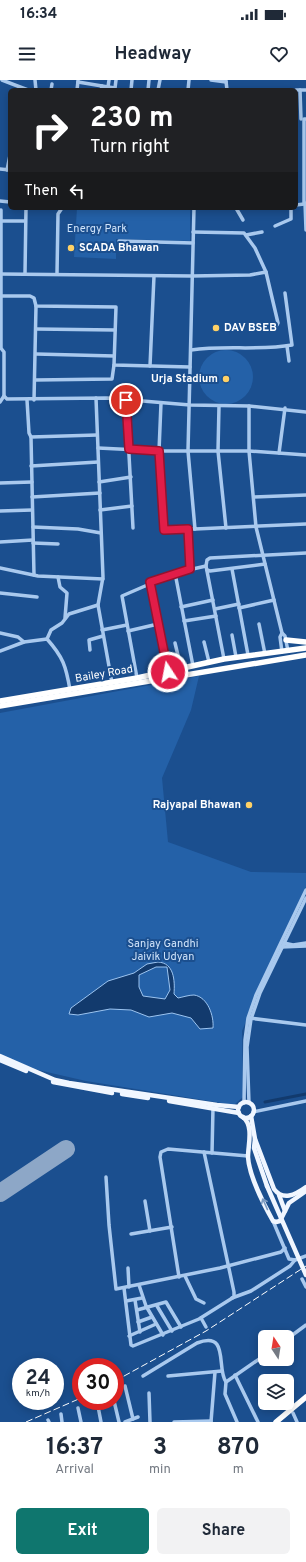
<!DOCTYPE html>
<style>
body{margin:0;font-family:Overpass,sans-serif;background:#f2f2f3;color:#1f2937;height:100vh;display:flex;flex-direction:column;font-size:15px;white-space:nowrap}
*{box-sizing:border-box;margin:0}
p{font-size:13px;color:#747a83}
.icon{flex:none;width:22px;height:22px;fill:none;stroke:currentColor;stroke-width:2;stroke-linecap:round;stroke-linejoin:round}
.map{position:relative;height:1342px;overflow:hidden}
.side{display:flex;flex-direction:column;background:#fff;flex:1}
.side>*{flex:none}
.banner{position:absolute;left:8px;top:8px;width:290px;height:122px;border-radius:6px;box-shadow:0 2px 10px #0003;background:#202124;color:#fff;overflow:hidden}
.needle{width:26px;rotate:348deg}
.fabs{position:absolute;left:258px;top:1250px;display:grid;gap:8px}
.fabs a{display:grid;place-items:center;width:36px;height:36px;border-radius:6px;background:#fff;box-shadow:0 2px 10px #0003;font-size:20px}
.speed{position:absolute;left:12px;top:1278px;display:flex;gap:8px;font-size:20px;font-weight:700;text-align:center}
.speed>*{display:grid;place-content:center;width:52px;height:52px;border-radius:50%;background:#fff;box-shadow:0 2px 10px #0003;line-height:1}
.speed small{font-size:10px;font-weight:400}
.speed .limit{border:6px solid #d22;background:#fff;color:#111}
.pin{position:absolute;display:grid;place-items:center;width:34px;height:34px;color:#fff;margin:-17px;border:2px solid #fff;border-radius:50%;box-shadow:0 1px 4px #0007}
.me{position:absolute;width:44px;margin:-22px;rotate:349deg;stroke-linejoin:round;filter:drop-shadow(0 0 3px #0008)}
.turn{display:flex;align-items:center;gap:14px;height:84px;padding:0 16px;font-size:18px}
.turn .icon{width:52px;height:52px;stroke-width:2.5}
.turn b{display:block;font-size:28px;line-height:34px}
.then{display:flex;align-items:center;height:38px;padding:0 16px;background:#0003;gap:8px;font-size:15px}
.eta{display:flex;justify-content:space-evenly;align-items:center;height:68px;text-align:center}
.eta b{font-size:24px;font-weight:700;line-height:28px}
.cta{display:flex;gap:8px;margin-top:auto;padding:8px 16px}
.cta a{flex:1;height:46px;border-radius:6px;background:#0f766e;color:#fff;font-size:16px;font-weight:700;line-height:46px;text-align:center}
.cta a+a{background:#f2f2f3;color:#1f2937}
.status{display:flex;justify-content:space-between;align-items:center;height:28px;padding:0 20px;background:#fff;direction:ltr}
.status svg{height:11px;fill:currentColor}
header{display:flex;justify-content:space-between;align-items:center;height:52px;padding:0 16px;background:#fff;font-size:18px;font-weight:700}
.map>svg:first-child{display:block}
.green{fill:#2461a8}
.water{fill:#123a6d;stroke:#9cc4f0;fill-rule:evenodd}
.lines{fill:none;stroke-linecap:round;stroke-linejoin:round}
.canal{stroke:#123a6d;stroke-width:3}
.runway{stroke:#8da7c7;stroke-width:18}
.minor{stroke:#a9c9ee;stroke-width:3.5}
.major{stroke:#f0f6ff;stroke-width:4.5}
.highway{stroke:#fff;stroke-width:5.5}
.rail{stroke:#fff;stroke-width:1;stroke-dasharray:7 3;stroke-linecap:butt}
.major-bridge{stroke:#f0f6ff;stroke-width:4.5}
.oneway{stroke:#7b9ac1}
.route-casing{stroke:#92132f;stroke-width:10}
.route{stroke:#e11d48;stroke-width:7}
.poi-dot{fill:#ffd166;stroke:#1b4f8f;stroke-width:1.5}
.labels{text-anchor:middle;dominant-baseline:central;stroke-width:4;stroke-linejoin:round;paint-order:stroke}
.park-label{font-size:11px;fill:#cfe3fa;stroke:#1b4f8f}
.poi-label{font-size:11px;font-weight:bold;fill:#fff;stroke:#1b4f8f;text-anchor:start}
.street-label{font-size:11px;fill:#fff;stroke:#1b4f8f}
</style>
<div class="status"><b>16:34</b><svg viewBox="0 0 49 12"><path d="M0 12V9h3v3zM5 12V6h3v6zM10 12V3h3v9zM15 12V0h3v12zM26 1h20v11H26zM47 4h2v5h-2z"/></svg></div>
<header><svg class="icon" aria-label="menu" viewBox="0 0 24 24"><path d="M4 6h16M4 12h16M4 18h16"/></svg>Headway<svg class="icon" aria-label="heart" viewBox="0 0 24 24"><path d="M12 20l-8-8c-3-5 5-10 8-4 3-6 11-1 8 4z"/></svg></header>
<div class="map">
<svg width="306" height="1342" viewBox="0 0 306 1342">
<rect width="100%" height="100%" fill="#1b4f8f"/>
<!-- green -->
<g class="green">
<path d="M77,128H190V161L116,159V179L74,177Z"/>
<circle cx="226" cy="297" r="27"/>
<path d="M199,596L191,630L162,698L168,762L251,792L306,793V807L265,895L242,951L243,1017L234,1025L86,1001L38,990L0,975V633Z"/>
</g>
<!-- water -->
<path class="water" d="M158,882C174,883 175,900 174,914L178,918C183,917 189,915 194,915C208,917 214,936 213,948L200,949L191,938L172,933L149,937L131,930L110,929L78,935L69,934L71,928L108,901L134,893L147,884ZM156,887H167L170,910L165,919L143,916L139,907V895Z"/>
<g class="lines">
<!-- canal -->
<path class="canal" d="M265,1022L306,1014"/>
<!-- runway -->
<path class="runway" d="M0,1113L66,1069"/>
<!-- minor -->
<g class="minor">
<path d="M2,0L28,10"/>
<path d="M35,0L36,10"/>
<path d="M211,0L226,2"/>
<path d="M226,1L227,10"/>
<path d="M78,2L102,6"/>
<path d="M108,7L109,0"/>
<path d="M51,10L52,4"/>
<path d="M77,10L78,1"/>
<path d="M101,10L102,6L115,8L116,0"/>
<path d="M131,10L132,0"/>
<path d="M148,10L149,0"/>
<path d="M158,10L160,0"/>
<path d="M188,10L189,0"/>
<path d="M296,10H306"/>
<path d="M300,10L301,39"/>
<path d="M0,89L10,90"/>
<path d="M7,90L10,75"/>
<path d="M0,121L10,122"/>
<path d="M305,123L306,150"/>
<path d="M296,125L304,124V39H306"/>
<path d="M194,128L188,371L195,449L306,444"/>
<path d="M236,128L243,140"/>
<path d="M1,130V141H25"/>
<path d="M1,141V267"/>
<path d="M275,146L291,139V128"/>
<path d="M193,152L244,153L255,168L266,192"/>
<path d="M246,155L262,152"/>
<path d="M119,161L193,163"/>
<path d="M0,194L192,196L250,195L266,192L278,243L277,245L269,247"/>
<path d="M25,194L26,128"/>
<path d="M57,194L58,134L62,128"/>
<path d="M1,216H30L34,218L36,226L116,227L114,285L190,287"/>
<path d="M36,249L115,250"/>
<path d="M287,266L289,281"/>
<path d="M0,267L4,272V316L7,319L107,318L190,325L249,326L306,332"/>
<path d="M191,270C225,265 259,271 292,265L285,213"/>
<path d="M36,274L114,276"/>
<path d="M150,286L154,196"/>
<path d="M35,300L112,299L114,285"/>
<path d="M96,318L103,497L98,525L112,603"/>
<path d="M27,320L29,353L31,357"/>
<path d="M34,320L36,226"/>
<path d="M126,320L133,448"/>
<path d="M0,322L4,316"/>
<path d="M161,323L159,371L164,450L195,449"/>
<path d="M219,326L218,371L226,448"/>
<path d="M249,326V371L256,447L282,553L285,556L288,571"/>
<path d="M98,368L159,371H249L306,375"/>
<path d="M279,373L285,328"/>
<path d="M31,386L98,382"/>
<path d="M99,402L131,397"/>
<path d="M0,403L32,402"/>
<path d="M32,417L100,413"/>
<path d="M254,417L306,415"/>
<path d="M100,430L132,426"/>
<path d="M0,431L32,430"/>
<path d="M33,447L78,449L101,453"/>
<path d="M188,449L190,489"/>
<path d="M0,462L33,460"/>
<path d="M33,463L58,464"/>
<path d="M0,488L38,496L103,499"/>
<path d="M232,489L248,575"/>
<path d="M207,490L210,491L265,484"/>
<path d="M175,493L193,586"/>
<path d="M34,495L31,357L97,355"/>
<path d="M58,497L60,507L67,513L65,538"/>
<path d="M150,502L168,592"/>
<path d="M0,513L37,517"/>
<path d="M181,527L213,520"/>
<path d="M239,528L274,520"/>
<path d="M215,529L239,524"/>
<path d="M184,541L216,536"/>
<path d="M259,544L265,574"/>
<path d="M102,550L127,545"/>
<path d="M128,551L158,544"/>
<path d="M0,553L18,557L24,562"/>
<path d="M282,553L280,557L282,572"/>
<path d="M232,555L236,577"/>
<path d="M47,559L51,550L62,543L69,534L98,525"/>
<path d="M204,562L209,582"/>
<path d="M175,563L181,588"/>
<path d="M90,570L89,560L103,556"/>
<path d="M0,571L24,562L47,559C63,577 66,586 70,610"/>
<path d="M224,579L206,486L207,480L210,478L306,473"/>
<path d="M137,598L122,516L175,493L206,486"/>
<path d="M284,863L293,865L306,863"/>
<path d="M281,867L306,866"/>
<path d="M249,938L306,945"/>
<path d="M244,1023L245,960L248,938L256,915L306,810"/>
<path d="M249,1023L247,967L251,939L260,913L306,818"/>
<path d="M253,1032L306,1021"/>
<path d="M212,1073L213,1028"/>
<path d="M106,1097L109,1145L116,1209L220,1188L281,1172L285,1168"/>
<path d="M145,1121L150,1151"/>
<path d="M273,1141L289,1179L295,1180L306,1176"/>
<path d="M131,1154L172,1147"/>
<path d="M128,1188L129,1207"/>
<path d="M185,1196L196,1219L204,1223"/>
<path d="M179,1197L160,1077L161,1072L168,1069L248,1076"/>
<path d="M302,1199L306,1207"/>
<path d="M139,1205L146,1226L163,1255"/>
<path d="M124,1208L131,1265L133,1266L199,1239L234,1217V1212L204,1072"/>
<path d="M232,1218L251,1211L290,1186L295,1180"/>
<path d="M135,1220L140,1252"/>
<path d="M126,1221L142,1218"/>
<path d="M157,1226L172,1251"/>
<path d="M137,1230L166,1222L181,1247"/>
<path d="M201,1238L206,1247"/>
<path d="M138,1242L152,1237"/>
<path d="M129,1256L156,1244"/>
<path d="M287,1259L306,1245"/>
<path d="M235,1295L258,1342"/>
<path d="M143,1296L197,1263C230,1250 216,1289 226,1302"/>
<path d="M168,1296L222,1291"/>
<path d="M125,1306L133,1339"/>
<path d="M149,1313L150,1342"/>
<path d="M97,1321L101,1342"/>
<path d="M114,1321L119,1342"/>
<path d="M78,1328L81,1342"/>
<path d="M293,1333L297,1342"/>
<path d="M61,1334L62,1342"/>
<path d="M48,1340L49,1342"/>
<path d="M125,1342L138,1337"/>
<path d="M174,1342L211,1341"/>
<path d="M211,1342L215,1292"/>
<path d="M237,1342L225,1314L226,1302L265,1275"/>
</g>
<!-- major -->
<g class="major">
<path d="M0,976L55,1000L69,1003L217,1025L239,1027"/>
<path d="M0,980L26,991"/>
<path d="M53,1002L112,1013"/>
<path d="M122,1014L148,1018"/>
<path d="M169,1021L239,1033"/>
<circle cx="246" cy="1030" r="8"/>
<path d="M251,1036L255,1059L274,1109C283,1121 295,1115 306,1107"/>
<path d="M243,1037C254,1046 248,1065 248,1077C249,1095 264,1125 273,1141L276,1142L280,1141L289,1123L306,1111"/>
<path d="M255,1059L254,1068L267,1106"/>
<path d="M279,1115L285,1131"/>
</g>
<!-- highway -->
<g class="highway">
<path d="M286,560L306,562"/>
<path d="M0,621L137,598L224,579L306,568"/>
<path d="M0,626L306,575"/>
<path d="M276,1342L306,1317"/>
</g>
<!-- rail -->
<g class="rail">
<path d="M115,1301L206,1251L306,1186"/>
<path d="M26,1342L81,1318"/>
</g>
<!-- major-bridge -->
<path class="major-bridge" d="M267,1106L306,1195"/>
</g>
<!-- one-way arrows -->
<defs><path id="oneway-shaft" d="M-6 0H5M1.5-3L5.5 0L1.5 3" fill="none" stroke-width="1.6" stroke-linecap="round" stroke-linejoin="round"/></defs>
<use class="oneway" href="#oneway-shaft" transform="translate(265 1124) rotate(-114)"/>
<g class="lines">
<!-- route casing -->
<g class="route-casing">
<path id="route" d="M126,320L129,369L159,371L164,450L188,449L190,489L150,502L168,592"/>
</g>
<!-- route -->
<use href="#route" class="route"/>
</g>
<!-- markers -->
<g class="poi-dot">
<circle cx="71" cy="168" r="4"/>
<circle cx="216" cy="248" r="4"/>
<circle cx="226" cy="299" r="4"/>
<circle cx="249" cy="725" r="4"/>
</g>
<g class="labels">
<!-- park labels -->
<g class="park-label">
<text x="97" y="149">Energy Park</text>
<text x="163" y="864">Sanjay Gandhi<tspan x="163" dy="13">Jaivik Udyan</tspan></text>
</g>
<!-- poi labels -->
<g class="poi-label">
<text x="79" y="168">SCADA Bhawan</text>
<text x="224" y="248">DAV BSEB</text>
<text x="218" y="299" text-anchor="end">Urja Stadium</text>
<text x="241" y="725" text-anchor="end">Rajyapal Bhawan</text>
</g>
<!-- street labels -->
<g class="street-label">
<text transform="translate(104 594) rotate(-10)">Bailey Road</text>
</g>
</g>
</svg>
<div class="fabs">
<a><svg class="needle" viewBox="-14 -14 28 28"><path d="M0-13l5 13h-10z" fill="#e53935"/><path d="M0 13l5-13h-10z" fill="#747a83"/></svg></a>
<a><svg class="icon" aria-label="layers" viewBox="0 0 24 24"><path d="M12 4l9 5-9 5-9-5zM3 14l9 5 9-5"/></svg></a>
</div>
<div class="speed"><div>24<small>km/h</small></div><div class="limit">30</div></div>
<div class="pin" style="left:126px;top:320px;background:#d93025"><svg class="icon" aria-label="arrive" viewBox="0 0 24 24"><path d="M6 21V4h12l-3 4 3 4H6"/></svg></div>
<svg class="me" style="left:168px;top:592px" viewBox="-20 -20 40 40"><circle r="17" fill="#e11d48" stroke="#fff" stroke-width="3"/><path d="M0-11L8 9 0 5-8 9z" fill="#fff"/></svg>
<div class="banner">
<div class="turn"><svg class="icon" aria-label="right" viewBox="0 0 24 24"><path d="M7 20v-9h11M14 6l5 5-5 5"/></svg><div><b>230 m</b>Turn right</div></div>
<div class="then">Then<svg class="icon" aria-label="left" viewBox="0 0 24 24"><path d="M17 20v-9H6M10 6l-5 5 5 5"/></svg></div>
</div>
</div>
<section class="side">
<div class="eta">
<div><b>16:37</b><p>Arrival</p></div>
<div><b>3</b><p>min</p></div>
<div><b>870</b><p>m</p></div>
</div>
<div class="cta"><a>Exit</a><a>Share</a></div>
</section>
